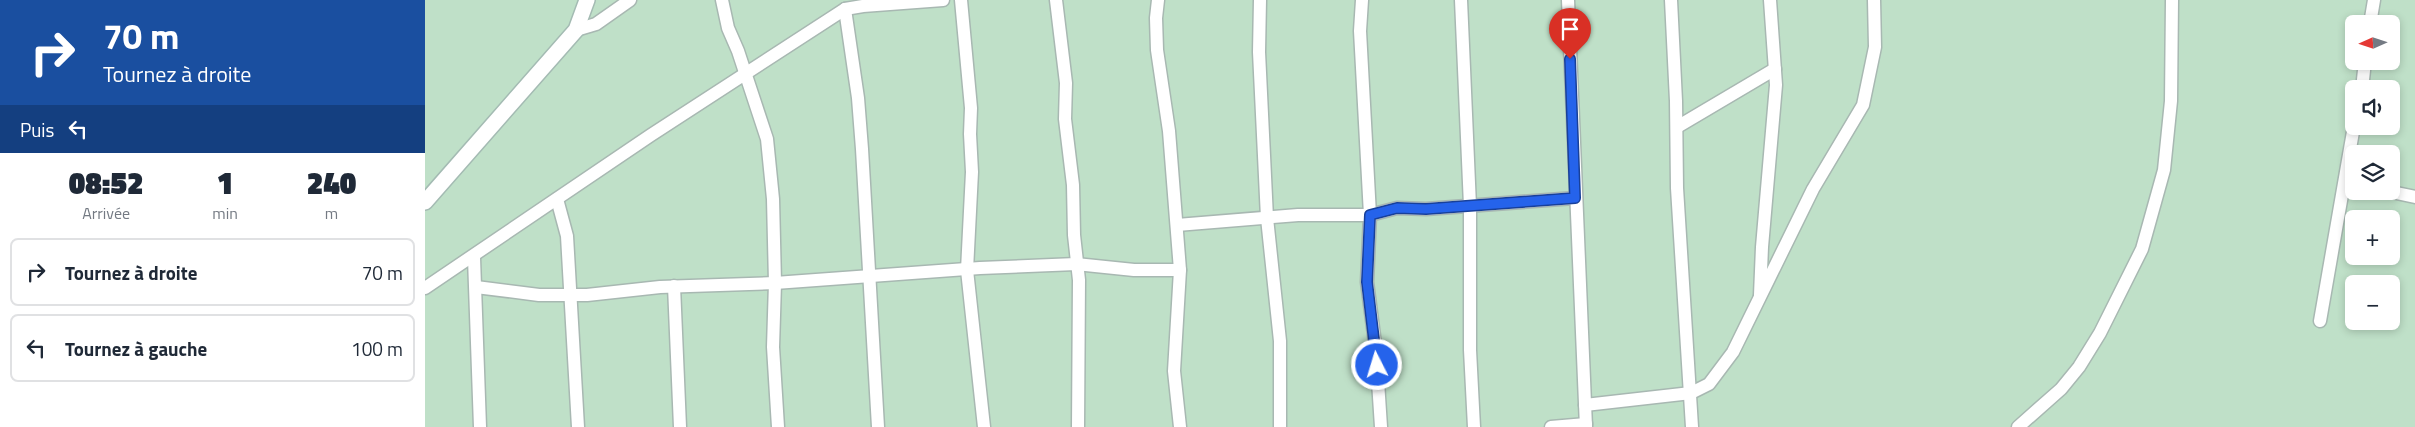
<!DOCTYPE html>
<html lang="fr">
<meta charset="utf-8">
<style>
body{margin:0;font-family:"Titillium Web",sans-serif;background:#f2f2f3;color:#1f2937;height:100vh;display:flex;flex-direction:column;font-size:19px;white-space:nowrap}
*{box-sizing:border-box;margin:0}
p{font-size:16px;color:#747a83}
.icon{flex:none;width:28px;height:28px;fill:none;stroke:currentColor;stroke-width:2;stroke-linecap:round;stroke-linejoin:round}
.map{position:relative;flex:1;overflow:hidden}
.details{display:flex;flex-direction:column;background:#fff;width:425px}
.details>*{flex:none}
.hud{background:#1a4fa0;color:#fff;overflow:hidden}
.needle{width:32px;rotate:267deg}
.fabs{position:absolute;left:1920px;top:15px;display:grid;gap:10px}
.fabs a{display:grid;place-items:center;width:55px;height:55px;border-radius:8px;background:#fff;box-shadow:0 2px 8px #0003;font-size:25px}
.pin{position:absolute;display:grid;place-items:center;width:42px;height:42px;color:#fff;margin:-51px -21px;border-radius:50% 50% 50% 0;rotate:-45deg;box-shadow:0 0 5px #0007}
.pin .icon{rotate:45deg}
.me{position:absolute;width:55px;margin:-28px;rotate:355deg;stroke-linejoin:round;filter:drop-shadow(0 0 4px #0008)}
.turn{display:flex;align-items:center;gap:18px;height:105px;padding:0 20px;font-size:22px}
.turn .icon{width:65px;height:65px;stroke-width:2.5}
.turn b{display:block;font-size:35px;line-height:42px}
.then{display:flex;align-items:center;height:48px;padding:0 20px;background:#0003;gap:10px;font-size:19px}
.eta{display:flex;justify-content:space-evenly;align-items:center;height:85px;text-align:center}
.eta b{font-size:30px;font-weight:800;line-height:35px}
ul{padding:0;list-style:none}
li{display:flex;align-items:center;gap:15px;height:68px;margin:0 10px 8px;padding:0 10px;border:2px solid #e0e1e3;border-radius:8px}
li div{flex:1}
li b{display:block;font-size:19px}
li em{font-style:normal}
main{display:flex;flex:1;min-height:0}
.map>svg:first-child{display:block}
.green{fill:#bfe0c8;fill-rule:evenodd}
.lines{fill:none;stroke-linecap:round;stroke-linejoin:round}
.street-casing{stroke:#a8b8b2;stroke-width:15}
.secondary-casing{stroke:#a4bbb3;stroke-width:18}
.street{stroke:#fff;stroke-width:12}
.secondary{stroke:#fff;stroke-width:15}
.route-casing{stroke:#184099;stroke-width:12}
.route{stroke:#2563eb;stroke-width:9}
</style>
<main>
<section class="details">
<div class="hud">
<div class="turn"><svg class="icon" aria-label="right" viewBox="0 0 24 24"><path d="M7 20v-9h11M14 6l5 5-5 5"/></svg><div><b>70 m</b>Tournez à droite</div></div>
<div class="then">Puis<svg class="icon" aria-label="left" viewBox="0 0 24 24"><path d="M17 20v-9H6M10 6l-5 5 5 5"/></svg></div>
</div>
<div class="eta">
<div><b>08:52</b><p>Arrivée</p></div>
<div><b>1</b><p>min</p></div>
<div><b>240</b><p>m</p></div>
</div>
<ul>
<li><svg class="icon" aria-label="right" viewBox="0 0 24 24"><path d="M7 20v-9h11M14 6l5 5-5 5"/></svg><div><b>Tournez à droite</b></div><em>70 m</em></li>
<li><svg class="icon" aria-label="left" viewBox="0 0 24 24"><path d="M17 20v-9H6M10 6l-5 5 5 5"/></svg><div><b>Tournez à gauche</b></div><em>100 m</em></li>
</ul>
</section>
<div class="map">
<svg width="1990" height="427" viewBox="0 0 1990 427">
<rect width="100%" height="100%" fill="#e6efeb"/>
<!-- green -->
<path class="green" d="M0,0H1990V427H0ZM1929,24H1966V61H1929ZM1929,89H1966V126H1929ZM1929,154H1966V191H1929ZM1929,219H1966V256H1929ZM1929,284H1966V321H1929Z"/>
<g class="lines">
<!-- street casing -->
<g class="street-casing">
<g id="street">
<path d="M297,0L303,28L313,51L342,139L348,199L350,283L348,347L353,427"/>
<path d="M536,0L546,108L545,134L547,172L542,270L559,427"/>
<path d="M631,0L641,83L640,119L648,185L649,235L654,280L653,427"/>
<path d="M733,0L731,18L732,50L744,131L755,270L749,371L755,427"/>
<path d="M835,0L834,52L842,218L855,341V427"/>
<path d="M937,0L935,31L945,215L942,282L951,351L956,427"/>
<path d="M1036,0L1045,206V350L1049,427"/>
<path d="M1143,0L1161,427"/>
<path d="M1246,0L1251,101L1252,188L1267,427"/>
<path d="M420,9L433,98L437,149L453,427"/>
<path d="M1945,24L1949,0"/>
<path d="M151,30L171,24L205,0"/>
<path d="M1937,89L1940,61"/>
<path d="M1252,127L1350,69"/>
<path d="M1962,191L1990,197"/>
<path d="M132,199L142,236L153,427"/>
<path d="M752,225L873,215H945L972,208L1001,209L1150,198"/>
<path d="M49,258L55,427"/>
<path d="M249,286L255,427"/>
<path d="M51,287L114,295H162L235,287L350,283L555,268L651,264L709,270H755"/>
<path d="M0,288L226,135L420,9L438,6L518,0"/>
<path d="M1335,295L1337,247L1351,85L1345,0"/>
<path d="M1895,321L1929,126"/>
<path d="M1160,405L1266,393L1284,384L1308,352L1388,189L1438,105L1450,47L1449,0"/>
<path d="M1126,427L1161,424"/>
<path d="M1593,427L1636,389L1654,367L1675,333L1717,249L1739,170L1746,101L1747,0"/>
</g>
</g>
<!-- secondary casing -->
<g class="secondary-casing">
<path id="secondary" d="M0,202L151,30L162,0"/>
</g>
<!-- street -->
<use href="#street" class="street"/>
<!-- secondary -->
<use href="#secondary" class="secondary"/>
</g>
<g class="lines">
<!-- route casing -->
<g class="route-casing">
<path id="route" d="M952,365L942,282L945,215L972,208L1001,209L1150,198L1145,59"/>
</g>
<!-- route -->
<use href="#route" class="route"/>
</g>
</svg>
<div class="fabs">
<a><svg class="needle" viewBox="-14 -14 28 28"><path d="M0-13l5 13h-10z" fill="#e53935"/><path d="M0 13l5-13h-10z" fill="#747a83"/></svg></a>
<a><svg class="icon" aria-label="sound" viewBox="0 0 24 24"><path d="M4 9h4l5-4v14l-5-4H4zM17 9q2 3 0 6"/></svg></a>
<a><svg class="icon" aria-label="layers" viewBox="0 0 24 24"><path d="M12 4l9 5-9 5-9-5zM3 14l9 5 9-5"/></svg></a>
<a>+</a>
<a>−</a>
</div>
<div class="pin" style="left:1145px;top:59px;background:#d93025"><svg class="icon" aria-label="arrive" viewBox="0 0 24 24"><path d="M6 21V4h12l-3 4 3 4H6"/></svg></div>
<svg class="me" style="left:952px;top:365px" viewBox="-20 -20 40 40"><circle r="17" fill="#2563eb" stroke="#fff" stroke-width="3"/><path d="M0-11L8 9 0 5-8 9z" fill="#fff"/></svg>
</div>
</main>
